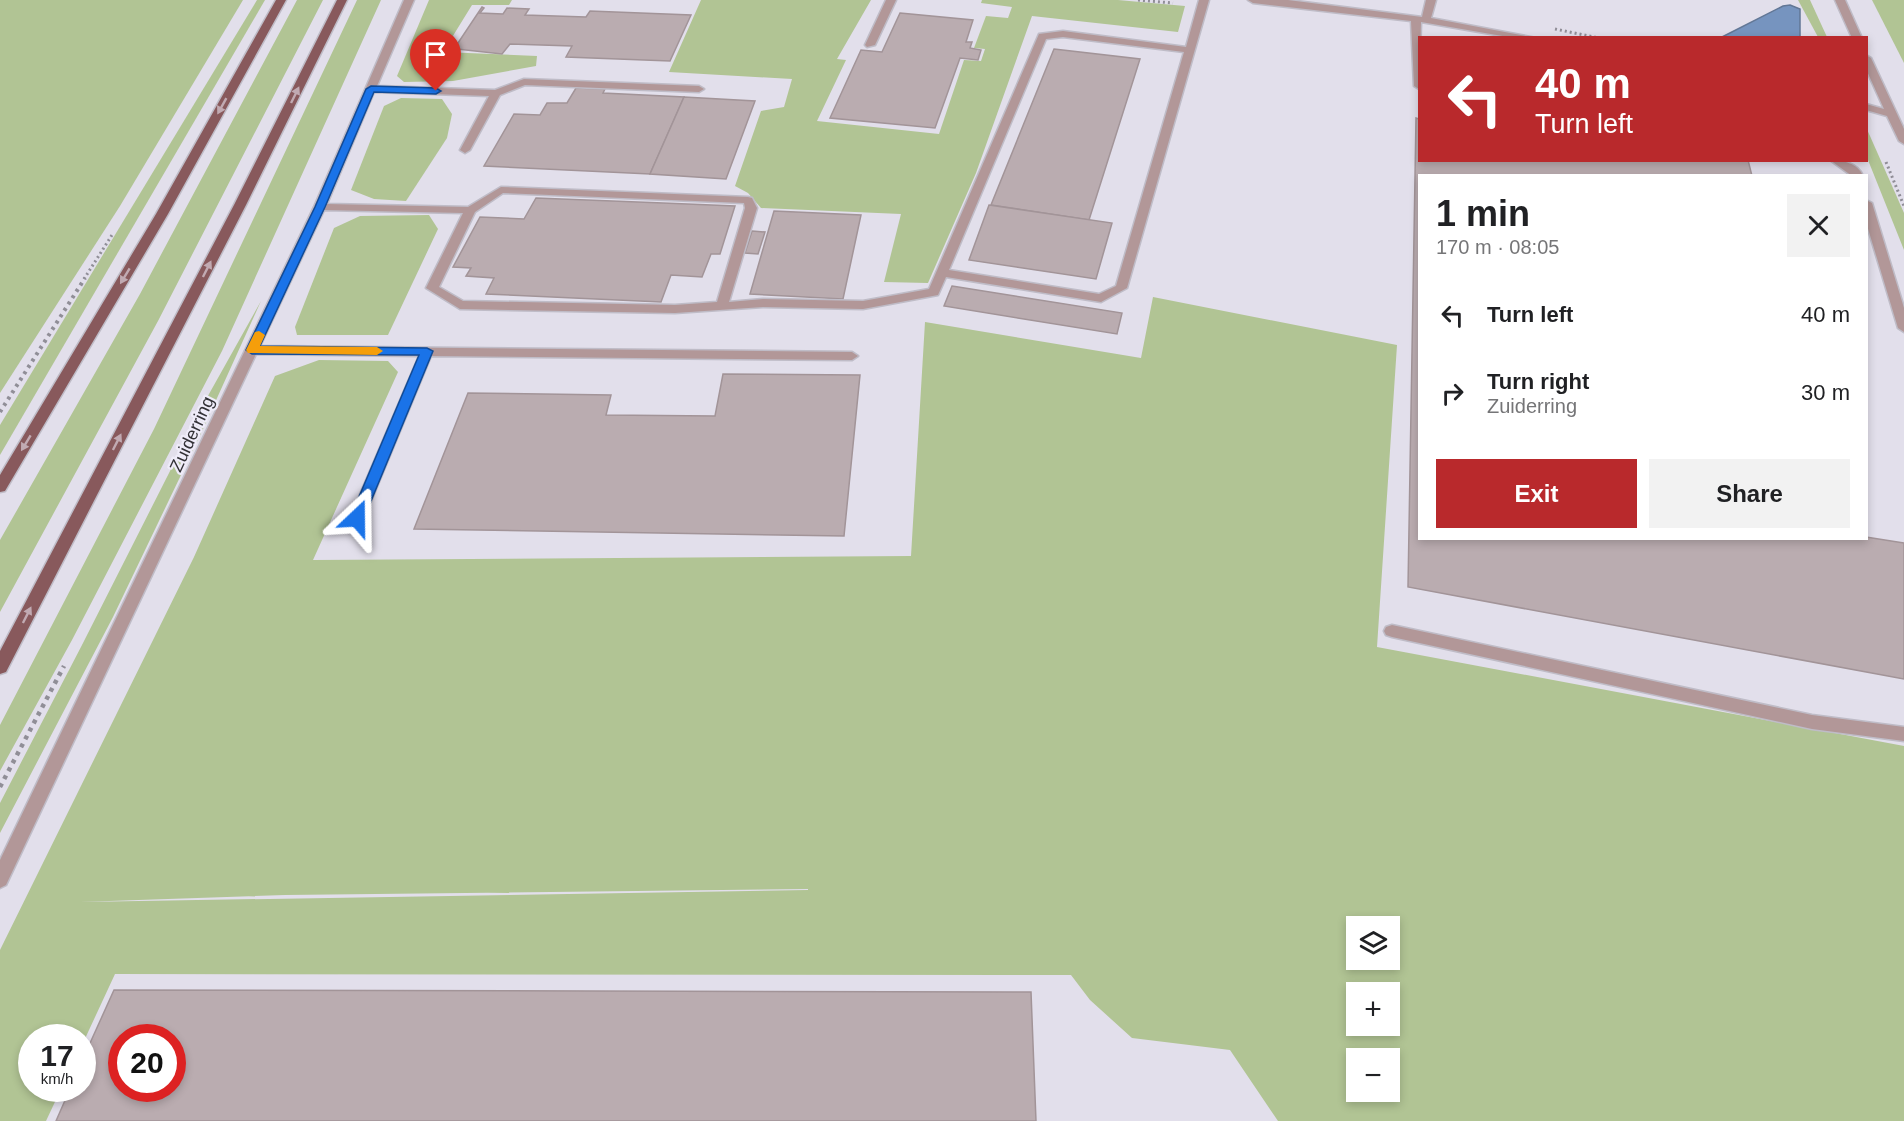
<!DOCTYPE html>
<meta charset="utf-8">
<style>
body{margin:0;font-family:Helvetica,sans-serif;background:#f2f2f2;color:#202124;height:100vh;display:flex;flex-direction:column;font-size:22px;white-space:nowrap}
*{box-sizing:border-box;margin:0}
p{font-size:20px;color:#757577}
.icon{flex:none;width:33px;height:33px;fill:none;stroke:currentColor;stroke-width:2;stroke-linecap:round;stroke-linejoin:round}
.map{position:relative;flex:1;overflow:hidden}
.drawer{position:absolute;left:1418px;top:174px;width:450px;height:366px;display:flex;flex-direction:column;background:#fff;border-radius:0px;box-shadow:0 3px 9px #0003}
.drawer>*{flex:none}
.top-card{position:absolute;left:1418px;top:36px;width:450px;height:126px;border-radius:0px;box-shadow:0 3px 9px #0003;background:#b9292c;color:#fff;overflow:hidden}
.buttons{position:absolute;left:1346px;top:916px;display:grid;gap:12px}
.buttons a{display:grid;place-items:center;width:54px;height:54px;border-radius:0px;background:#fff;box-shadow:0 3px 9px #0003;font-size:30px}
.speed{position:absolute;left:18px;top:1024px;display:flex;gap:12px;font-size:30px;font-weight:700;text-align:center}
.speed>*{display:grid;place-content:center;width:78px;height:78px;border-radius:50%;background:#fff;box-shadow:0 3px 9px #0003;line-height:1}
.speed small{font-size:15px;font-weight:400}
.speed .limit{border:9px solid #d22;background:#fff;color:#111}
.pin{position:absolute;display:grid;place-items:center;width:51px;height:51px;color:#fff;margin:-62px -26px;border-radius:50% 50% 50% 0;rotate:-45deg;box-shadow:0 0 6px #0007}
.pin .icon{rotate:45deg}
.me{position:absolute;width:66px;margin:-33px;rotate:23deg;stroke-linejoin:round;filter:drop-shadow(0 0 4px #0008)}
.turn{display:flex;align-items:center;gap:21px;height:126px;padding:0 18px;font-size:27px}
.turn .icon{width:78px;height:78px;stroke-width:2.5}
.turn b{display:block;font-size:42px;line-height:51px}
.round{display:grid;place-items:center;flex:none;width:63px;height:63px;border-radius:0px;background:#f2f2f2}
.overview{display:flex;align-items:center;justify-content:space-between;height:102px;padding:0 18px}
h1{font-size:36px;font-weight:700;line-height:45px}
.action{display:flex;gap:12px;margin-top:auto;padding:12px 18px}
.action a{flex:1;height:69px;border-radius:0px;background:#b9292c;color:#fff;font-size:24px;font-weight:700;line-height:69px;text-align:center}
.action a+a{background:#f2f2f2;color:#202124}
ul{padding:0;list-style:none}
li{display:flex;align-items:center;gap:18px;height:78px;padding:0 18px}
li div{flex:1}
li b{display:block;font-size:22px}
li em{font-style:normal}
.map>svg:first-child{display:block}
.green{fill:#b1c494;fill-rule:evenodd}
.water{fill:#7694bf;stroke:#627796;stroke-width:1.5}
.building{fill:#baacb0;stroke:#a29498;stroke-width:1.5;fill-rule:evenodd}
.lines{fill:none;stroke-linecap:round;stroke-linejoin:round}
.minor-casing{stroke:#bfbcc7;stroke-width:3}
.major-casing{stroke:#bfbcc7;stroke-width:3}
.path-far2{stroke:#908e97;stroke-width:3;stroke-dasharray:2 3;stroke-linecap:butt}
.path-far1{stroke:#908e97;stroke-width:4;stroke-dasharray:3 4.5;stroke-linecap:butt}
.path{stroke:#908e97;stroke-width:4.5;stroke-dasharray:4 5;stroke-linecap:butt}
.minor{fill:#b29798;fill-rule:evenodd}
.major{fill:#88595c;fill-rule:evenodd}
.oneway{fill:#c1aab2}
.route{fill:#1a73e8;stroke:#114b97;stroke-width:1.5}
.slow{fill:#f59e0b}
.labels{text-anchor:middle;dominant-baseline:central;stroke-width:4.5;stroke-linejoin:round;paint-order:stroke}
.street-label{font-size:18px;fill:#333237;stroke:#efecf9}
</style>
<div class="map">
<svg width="1904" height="1121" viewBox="0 0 1904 1121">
<rect width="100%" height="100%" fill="#e2dfeb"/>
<!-- green -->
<g class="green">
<path d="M0,0H243L120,206L0,393Z"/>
<path d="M257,0H265L0,455V425Z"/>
<path d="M297,0H323L158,321L0,612V540L140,294Z"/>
<path d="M357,0H381L222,351L72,640L0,771V725L154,429Z"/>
<path d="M429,0H512L509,5H472L443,52L537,56L536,66L453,81L404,82L397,76Z"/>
<path d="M701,0H871L837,59L846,60L817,121L939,134L964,60L981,61L985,49L974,48L986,16L1008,18L1012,7L981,3L982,0H1118L1185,6L1178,32L1032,16L976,173L928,283L884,282L901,214L761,208L748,193L735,186L761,111L784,107L792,79L669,72Z"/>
<path d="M1798,0H1810L1827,37H1818Z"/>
<path d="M1872,0H1904V63Z"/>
<path d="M401,98L442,99L452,114L447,138L406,201L374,199L351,190L384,106Z"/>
<path d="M1866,127L1904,213V250L1866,155Z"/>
<path d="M429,215L438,229L388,335H297L295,327L334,228L360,216Z"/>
<path d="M1153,297L1397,345L1377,647L1904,746V1121H1278L1230,1050L1132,1038L1090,1000L1071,975L115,974L83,1043L82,1038H32V1089H61L46,1121H0V950L194,557L275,376L319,360L388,361L398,372L313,560L911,556L925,322L1141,358ZM808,889V890L80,902L285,895ZM1356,927H1389V960H1356ZM1356,993H1389V1026H1356ZM1356,1059H1389V1092H1356Z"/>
<path d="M261,301L203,429L113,617L0,833V803L82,645L209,394Z"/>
</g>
<!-- water -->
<path class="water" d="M1790,5L1800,9V37H1722L1783,6Z"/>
<!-- building -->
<g class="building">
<path d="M482,7L484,8L480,13L503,14L507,8L529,9L525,15L586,17L590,11L691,15L670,61L566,57L572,46L510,44L502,54L457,49L452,52Z"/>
<path d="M900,13L973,20L966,42H972L970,48L981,50L978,60L960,58L935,128L830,118L861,50L882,52Z"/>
<path d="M1054,49L1140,59L1089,220L991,205Z"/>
<path d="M576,88L605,89L603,93L684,97L650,174L484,166L514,114L540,115L547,103H567Z"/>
<path d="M684,97L755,101L726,179L650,174Z"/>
<path d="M1416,118L1419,119V160H1748L1752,176H1419V538L1866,537L1904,543V679L1408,587Z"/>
<path d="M536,198L663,203L735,206L720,254H711L702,277L671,275L661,302L486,294L494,278L466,276L471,268L453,267L480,217L524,219Z"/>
<path d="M989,205L1112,223L1096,279L969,260Z"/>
<path d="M774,211L861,215L843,299L750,294Z"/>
<path d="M752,231L765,232L758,254L745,253Z"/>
<path d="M952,286L1122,313L1117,334L944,306Z"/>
<path d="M723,374L860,375L844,536L414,529L468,393L611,395L606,415L715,416Z"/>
<path d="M114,990L1031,992L1036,1121H56L70,1089H82V1061ZM122,1038H172V1089H122Z"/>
</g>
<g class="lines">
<!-- minor casing -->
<g class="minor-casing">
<g id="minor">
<path d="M404,0H414L377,86L495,90L524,79L699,86L704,89L699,92L525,85L500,95L470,150L465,153L460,150L489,96L374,92L327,204L468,207L501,187L748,197L752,198L757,208L729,302L763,299L863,301L929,289L1039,34L1063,31L1186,47L1199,0H1209L1127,288L1101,302L946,277L938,295L863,309L763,307L675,313L460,309L426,288L463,213L324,210L260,346L852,352L858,356L852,360L431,356L364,518L357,523L350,518L419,356L256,354L6,885L0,888V860L314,207ZM1063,37L1184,52L1116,286L1099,294L949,270L1046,39ZM503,193L744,203L745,208L717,302L675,305L463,301L439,287L475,212Z"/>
<path d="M886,0H896L875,45L867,47L865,45Z"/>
<path d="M1248,0H1288L1422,17L1426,0H1436L1431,18L1536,38H1514L1421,22L1419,89L1414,86L1411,21L1253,3Z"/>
<path d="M1835,0H1845L1862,38H1852Z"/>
<path d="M1866,55L1871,58L1904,129V144L1899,141L1887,116L1866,110V104L1884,109L1866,69Z"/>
<path d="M1830,160C1842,160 1858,163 1863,176H1852Z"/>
<path d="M1866,200L1872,203L1904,308V332L1898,328L1866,222Z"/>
<path d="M1392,625L1812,715L1904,727V741L1812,729L1392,637L1386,635L1384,631L1386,627Z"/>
</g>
</g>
<!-- major casing -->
<g class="major-casing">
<g id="major">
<path d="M276,0H286L168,214L5,491L0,492V475L156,214Z"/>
<path d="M337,0H347L246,205L6,672L0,674V651L234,205Z"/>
</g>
</g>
<!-- path-far2 -->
<g class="path-far2">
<path d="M1138,0L1173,3"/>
<path d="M1555,29L1599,38"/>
<path d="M1886,162L1904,206"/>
<path d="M84,279L112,235"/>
</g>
<!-- path-far1 -->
<path class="path-far1" d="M0,412L85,278"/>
<!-- path -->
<path class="path" d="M0,787L64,666"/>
<!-- minor -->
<use href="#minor" class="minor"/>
<!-- major -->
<use href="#major" class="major"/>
</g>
<!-- one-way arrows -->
<defs><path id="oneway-solid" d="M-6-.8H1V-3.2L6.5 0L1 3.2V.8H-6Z" transform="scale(1.5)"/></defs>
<g class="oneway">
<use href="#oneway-solid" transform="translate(295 95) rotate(-64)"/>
<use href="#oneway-solid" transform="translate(222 106) rotate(119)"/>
<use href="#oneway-solid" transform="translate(207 269) rotate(-63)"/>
<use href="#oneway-solid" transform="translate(125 276) rotate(121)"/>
<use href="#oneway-solid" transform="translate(117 442) rotate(-63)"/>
<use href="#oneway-solid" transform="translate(26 443) rotate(121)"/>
<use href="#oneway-solid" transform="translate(27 615) rotate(-63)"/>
</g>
<!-- route -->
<path class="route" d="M371,86L436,88L441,91L436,94L374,92L325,207L260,346L427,348L433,351L364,518L357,523L350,518L419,355L252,354L246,350L315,207L366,89Z"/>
<!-- slow -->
<path class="slow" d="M259,331L265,335L260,346L377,347L383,351L377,355L248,353L246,350L255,332Z"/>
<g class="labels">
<!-- street labels -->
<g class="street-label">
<text transform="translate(192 434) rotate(-65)">Zuiderring</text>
</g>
</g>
</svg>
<div class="buttons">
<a><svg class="icon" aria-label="layers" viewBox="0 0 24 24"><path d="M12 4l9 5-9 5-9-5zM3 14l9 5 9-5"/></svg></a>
<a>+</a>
<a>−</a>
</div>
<div class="speed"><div>17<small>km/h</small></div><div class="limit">20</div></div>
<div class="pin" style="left:436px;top:91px;background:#d93025"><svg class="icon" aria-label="arrive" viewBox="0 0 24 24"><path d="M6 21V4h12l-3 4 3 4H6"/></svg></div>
<svg class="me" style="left:357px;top:518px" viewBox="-20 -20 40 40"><path d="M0-17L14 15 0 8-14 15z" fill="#1a73e8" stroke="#fff" stroke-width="4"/></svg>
<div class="top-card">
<div class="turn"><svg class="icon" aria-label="left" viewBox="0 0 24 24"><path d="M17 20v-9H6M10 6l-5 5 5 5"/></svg><div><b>40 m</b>Turn left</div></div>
</div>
<section class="drawer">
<div class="overview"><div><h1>1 min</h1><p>170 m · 08:05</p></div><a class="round"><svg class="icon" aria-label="close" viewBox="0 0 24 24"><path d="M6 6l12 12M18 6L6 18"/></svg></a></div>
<ul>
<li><svg class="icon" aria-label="left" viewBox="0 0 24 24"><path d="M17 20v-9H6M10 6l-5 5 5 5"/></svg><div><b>Turn left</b></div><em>40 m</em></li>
<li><svg class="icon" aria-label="right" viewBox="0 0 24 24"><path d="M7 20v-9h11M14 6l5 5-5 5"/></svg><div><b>Turn right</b><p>Zuiderring</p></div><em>30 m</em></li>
</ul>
<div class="action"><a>Exit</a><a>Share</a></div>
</section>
</div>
